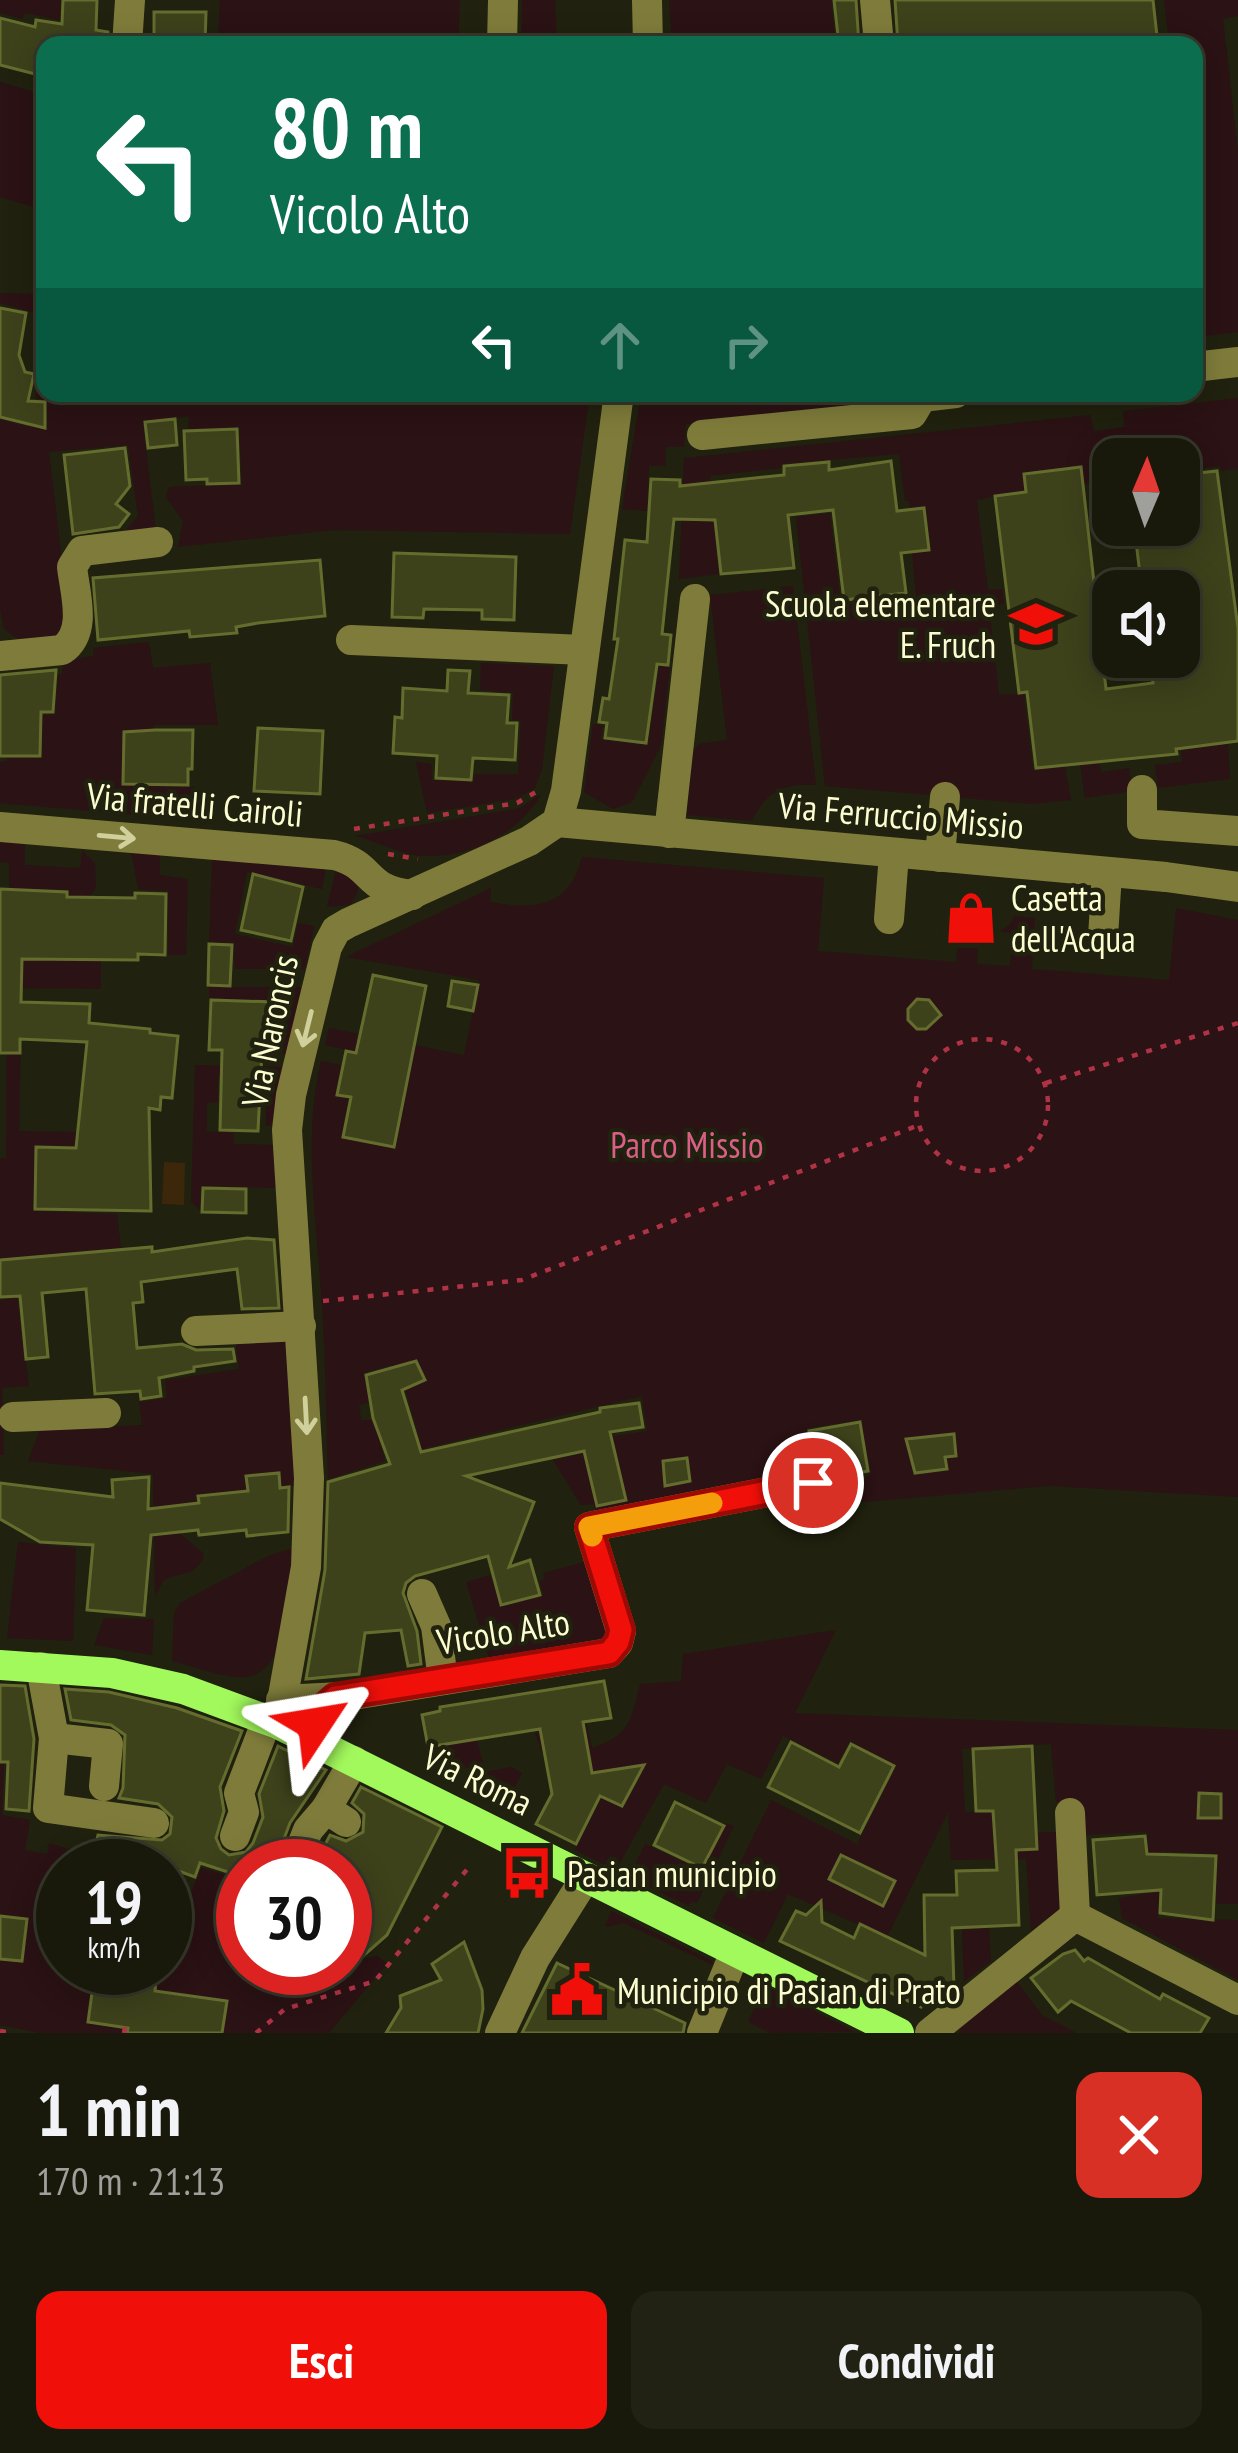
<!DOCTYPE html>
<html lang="it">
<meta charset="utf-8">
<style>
body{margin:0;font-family:"PT Sans Narrow",sans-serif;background:#212213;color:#f1f3f6;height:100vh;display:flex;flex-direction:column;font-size:45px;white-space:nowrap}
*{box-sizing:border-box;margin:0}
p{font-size:39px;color:#9fa09c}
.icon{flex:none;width:66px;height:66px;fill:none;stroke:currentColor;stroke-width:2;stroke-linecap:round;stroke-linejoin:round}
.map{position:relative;height:2033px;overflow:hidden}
.side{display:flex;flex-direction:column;background:#18190a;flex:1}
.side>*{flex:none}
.guide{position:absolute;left:36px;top:36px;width:1167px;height:366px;border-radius:24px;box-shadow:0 6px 30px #0003,0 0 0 3px #36382b;background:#0b6e4f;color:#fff;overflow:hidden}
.needle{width:78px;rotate:2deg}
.tools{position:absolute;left:1092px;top:438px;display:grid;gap:24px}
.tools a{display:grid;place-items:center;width:108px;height:108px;border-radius:24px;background:#18190a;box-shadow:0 6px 30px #0003,0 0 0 3px #36382b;font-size:60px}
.speed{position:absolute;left:36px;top:1839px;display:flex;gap:24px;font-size:60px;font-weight:700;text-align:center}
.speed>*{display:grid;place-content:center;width:156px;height:156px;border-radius:50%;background:#18190a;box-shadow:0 6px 30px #0003,0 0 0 3px #36382b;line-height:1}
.speed small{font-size:30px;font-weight:400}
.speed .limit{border:18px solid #d22;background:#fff;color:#111}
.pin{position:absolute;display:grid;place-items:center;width:102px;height:102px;color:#fff;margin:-51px;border:6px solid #fff;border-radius:50%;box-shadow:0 3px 12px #0007}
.me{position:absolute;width:132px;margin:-66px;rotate:57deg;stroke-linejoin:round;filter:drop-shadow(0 0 9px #0008)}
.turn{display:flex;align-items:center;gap:42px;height:252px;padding:0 36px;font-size:54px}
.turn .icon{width:156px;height:156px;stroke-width:2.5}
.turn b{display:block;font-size:84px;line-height:102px}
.lanes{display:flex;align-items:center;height:114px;padding:0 36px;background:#0003;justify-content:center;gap:60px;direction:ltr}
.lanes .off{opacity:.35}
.round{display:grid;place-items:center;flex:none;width:126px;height:126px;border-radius:24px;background:#212213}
.overview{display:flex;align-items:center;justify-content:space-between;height:204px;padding:0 36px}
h1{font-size:72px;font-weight:700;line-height:90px}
.cta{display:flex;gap:24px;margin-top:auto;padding:24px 36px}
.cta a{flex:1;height:138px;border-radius:24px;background:#f00f09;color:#fff;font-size:48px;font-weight:700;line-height:138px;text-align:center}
.cta a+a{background:#212213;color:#f1f3f6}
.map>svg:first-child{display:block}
.green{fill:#2b1214}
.water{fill:#3d270b}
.building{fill:#3d421b;stroke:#656d2e;stroke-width:3}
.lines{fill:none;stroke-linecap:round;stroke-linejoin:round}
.path{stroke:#af3344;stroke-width:4.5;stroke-dasharray:6 9;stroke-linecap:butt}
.minor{stroke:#7f7c3b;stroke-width:30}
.major{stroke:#a2f95c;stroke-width:30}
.oneway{stroke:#d0d09c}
.route-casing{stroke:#9c0a06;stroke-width:30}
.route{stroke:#f00f09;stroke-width:21}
.slow{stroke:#f59e0b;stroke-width:21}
.labels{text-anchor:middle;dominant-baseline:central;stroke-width:9;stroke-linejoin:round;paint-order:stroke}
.poi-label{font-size:36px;fill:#fbfdd0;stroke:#20210e;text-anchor:start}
.street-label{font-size:36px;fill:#fbfdd0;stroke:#20210e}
.park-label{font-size:36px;fill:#da5f87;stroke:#20210e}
</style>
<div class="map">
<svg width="1238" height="2033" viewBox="0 0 1238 2033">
<rect width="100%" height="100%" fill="#20210e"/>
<!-- green -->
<g class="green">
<path d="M0,0H61L60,20L25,13L22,19L0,13Z"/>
<path d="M220,0H460L458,45H218Z"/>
<path d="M522,0H555L557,45H521Z"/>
<path d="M669,0H831L836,45H672Z"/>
<path d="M1164,0H1238V16L1223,19L1238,152V332L1205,336L1194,247V45H1169Z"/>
<path d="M0,82L42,94L45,125V393H590L570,534L334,530L178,547L183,521L166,497L169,487L242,484L239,427L188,429L189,416L143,424L156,531L122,535L138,516L128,445L49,452L69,620L67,631L29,647L4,629L0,609V419L25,426L47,423V401L35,398L45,361L38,347L43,315L0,303V293L36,294L40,209L0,197Z"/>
<path d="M641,393H882L883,404L686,424L684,447H666L665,466H649L647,511L622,509Z"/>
<path d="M1238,398V469L1221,471L1220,466L1190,470L1186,452L1113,459V484H1077L1073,467L1023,472L1024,490L977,500L988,590L1002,589L1004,603L989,607L999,694H1024L1033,769L1065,766L1071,800L1032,804L825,786L796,517L830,513L841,605L916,596L912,553L931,550L926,507L910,508L909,501H905L899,454L782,464L781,468L710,476L719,574L679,579L684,458L1090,415L1094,431L1124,427L1123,411Z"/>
<path d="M793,586L816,785C783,783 766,791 752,821L687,815L692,751L699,744L727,740L710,595Z"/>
<path d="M149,642L153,668L210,663L218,725H154L153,730H123L121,785L195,787L194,820L0,803V762L7,761L9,710H23L22,758H41L42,715L55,714L58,674H62L64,660L94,656L93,648Z"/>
<path d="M481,663L554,666L542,769L535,788L515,799L427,813L416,762L431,764L432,780L473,781L475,774H518L521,721L512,720L513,693L480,690Z"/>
<path d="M659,666L670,667L661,746L632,802L613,809L584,792L593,724L603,725L601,739L648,745Z"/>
<path d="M1228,744L1230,779L1158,788L1155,765L1182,762L1181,750Z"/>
<path d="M1099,762L1101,772L1129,768L1132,791L1085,798L1080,764Z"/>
<path d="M541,794C519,836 458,864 410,854C391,850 374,840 355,836L520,808Z"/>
<path d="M0,841L25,843V865L80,868L82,850L95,863L96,888L90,896L69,895L68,890L35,889L34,954L60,955L61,960L101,961V989L22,988L19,1131L123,1133V1147L35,1145L33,1211L117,1214L121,1248L0,1259V1158H6L7,999L0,986L22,987L23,937L10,935L9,863L0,862Z"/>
<path d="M131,852L160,855V875L188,879L186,955H168V891L138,889Z"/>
<path d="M582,857L824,878L818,951L956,962L961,913L981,914L992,930L979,931L977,964L1010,966L1013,934L1000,931L1009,926L1014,916L1035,918L1032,969L1169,980L1176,908L1238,920V1497L1049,1486L840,1504L871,1473L860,1420L807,1428L815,1475L597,1515L594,1504L581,1505L553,1460L609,1447L607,1437L647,1431L642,1396L422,1449L404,1385L391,1365L364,1373L369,1403L359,1405L361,1420H374L385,1461L328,1479C326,1417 326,1355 321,1293C316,1214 303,1138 321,1061L341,1065L335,1096L348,1099L341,1138L395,1149L412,1064L325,1045L329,1028L464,1055L479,980L346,957L491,888L490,902C535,910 569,908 582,857Z"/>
<path d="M212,859L326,868L322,889L247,872L235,934L293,947L298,923L314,926L305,969H235L233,943L209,942Z"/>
<path d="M337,866L358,883V892L350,905L327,907Z"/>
<path d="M209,987H301L287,1054L273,1052L277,1001L209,998Z"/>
<path d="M195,1065L284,1067L271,1126H266L265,1078L218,1077V1102L207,1103V1131L234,1133V1144L273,1145L277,1188L201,1186L200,1210L191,1202Z"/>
<path d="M17,1298L29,1386L2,1388L4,1455H0V1300Z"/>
<path d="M277,1336L288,1344L299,1485L281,1487L279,1472L246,1475L247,1490L198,1494V1501L177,1504L179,1533L204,1554C197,1578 181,1570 163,1581L155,1596L153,1474L28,1461L40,1430L142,1425L139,1402L167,1398L165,1380L239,1369L235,1339Z"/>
<path d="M18,1542L76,1548L73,1641L7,1638Z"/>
<path d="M300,1546C294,1580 290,1672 246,1677C223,1679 194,1666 172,1661L174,1613L180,1603L270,1555Z"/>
<path d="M588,1561L611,1637L489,1658L466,1582L491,1575L501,1607L543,1595L540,1581L545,1579L543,1573Z"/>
<path d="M104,1618L154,1619L152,1655L94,1645Z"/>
<path d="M836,1630L795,1713L1238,1730V1904H1216L1218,1854L1161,1851L1158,1918L1238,1920V1980L1122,1918L1119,1898L1151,1893L1147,1832L1082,1835L1080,1802H1056L1051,1744L962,1749L965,1812L1028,1810L1030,1833L1058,1832L1062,1907L1031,1931L1026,1859L951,1860L948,1812L887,1937L788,1894L764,1943L713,1918L771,1800L857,1844L896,1766L850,1741L838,1763L783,1736L761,1779L727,1764L706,1803L664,1784L618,1866L609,1867L575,1850L601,1798L623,1808L645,1765L593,1773L589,1752L545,1760L535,1733L587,1724L592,1748C630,1735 631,1721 640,1684L681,1681L683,1654Z"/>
<path d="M477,1740L485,1772L511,1767L522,1773L506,1805L468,1787L476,1771L430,1752L429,1747Z"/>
<path d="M0,1746H5L2,1815L30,1820L25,1850L47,1854L49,1843L124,1866H63V1968H165V1866H139L147,1837L154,1840L159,1860L176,1874L172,1895L188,1899L201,1868L237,1878L232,1895L243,1899L237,1935L243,1937V1968H329L350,1978L362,1959L378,1956L387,1964L329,2033H223L227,2001L170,1993L154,2008L157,1979L95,1971L87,2022L123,2028L122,2033H41L0,2025Z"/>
<path d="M727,1823L734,1826L697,1903L692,1901L689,1906L629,1877L645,1844L702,1871Z"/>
<path d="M611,1911L712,1961L713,1965L624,1923L605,1927Z"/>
<path d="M989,1928L991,1961L964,1982L962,1930Z"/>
<path d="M1017,1982L1043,2016L1077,2033H959L963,2022Z"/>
<path d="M765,1986L855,2032L770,2033L748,2022Z"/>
</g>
<!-- water -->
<path class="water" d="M164,1162L185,1163L184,1205L162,1204Z"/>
<!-- building -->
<g class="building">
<path d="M63,0H97L96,30L108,32V45H45L43,76L0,65V18L35,27L36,20L62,24Z"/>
<path d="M834,0H856L859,45H839Z"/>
<path d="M895,0H1153L1158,45H898Z"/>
<path d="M154,12H206L205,45H154Z"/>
<path d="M0,308L26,313L19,355L25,372L34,374L28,401L45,402V428L0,417Z"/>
<path d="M175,419L177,445L148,448L145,422Z"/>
<path d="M237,429L239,483L207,484V479L186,480L184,431Z"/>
<path d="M125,448L130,486L116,504L129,514L119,527L73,534L64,455Z"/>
<path d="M891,461L897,511L924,508L929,550L901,553L906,593L844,600L833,510L788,515L794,568L721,574L715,520L674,519L662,634L671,635L668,665L657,664L646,743L605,738L607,723L599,722L603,698L609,699L618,639H614L625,540L647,542L651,479L680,480V486L784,475V466L829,462V470Z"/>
<path d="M1081,467L1106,689L1153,683L1150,657H1179V591H1142L1134,525H1179V475L1217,471L1238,628V741L1176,749L1177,754L1036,768L1027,692L1019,693L995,496L1026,492L1024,474Z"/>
<path d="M394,553L516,557L514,620L482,619V610L424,609L423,618L392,617Z"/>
<path d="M320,560L325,616L258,623L236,627L237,633L190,637L189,631L98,640L93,578Z"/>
<path d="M56,670L53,712H41L40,756H0V675Z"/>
<path d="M448,670L470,671L468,693L509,695L507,723H517L515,760L473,758L471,780L436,778L437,756L393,753L395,717L402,718L403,688L447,691Z"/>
<path d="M258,728L323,731L320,794L254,791Z"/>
<path d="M155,730H193L192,769H188V785L123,784L124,732Z"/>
<path d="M253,874L303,887L291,941L241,930Z"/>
<path d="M0,889L67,892V897L135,898V893L166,894L165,955L138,954V960L22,959L21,1002L90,1004L89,1023L150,1029V1033L178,1036L172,1098L161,1097L160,1110L149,1108L151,1211L35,1209L36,1147L76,1148L87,1042L20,1039V1053H0Z"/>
<path d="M209,944L232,945L230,986L208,985Z"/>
<path d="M373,975L426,986L394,1147L343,1137L351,1097L337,1095L346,1051L356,1053Z"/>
<path d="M452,981L478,985L473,1011L448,1006Z"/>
<path d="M917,999L929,1000L941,1015L926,1029H917L908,1020V1009Z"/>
<path d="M211,1000L275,1002L270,1051H262L258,1131L220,1130L222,1050H209Z"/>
<path d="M203,1188L246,1189V1213L202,1212Z"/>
<path d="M247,1238L274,1240L279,1308L242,1309L237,1269L141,1282L143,1302L133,1303L137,1348L182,1344L196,1350L233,1349L235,1361L194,1367V1371L159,1378L161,1396L141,1399L140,1391L95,1394L86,1289L42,1293L48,1357L26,1359L20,1296L0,1297V1260L152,1247V1252Z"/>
<path d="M416,1361L425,1380L402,1390L421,1452L600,1412V1408L639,1403L643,1427L610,1432L626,1500L597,1506L584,1451L466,1476L534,1502L509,1567L530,1560L540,1595L501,1605L488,1556L415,1576L406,1583L403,1593L417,1631L421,1664L408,1666L401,1630L365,1633L359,1674L306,1679L325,1570L328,1482L390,1464L373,1418L366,1375Z"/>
<path d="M860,1422L868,1471L832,1478L820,1465L819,1454L814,1455L809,1431Z"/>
<path d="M954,1434L956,1456L945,1457L947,1469L915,1473L906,1439Z"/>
<path d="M687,1458L690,1481L665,1486L663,1461Z"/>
<path d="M279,1473L280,1488L289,1487L288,1532L247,1536L246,1530L199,1535L198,1530L151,1535L144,1615L87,1610L93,1545L40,1542L0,1519V1483L113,1497L112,1480L149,1477L148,1509L199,1503L198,1496L248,1491L246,1476Z"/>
<path d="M604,1681L611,1718L583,1722L592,1773L644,1765L622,1806L600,1796L576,1844L536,1824L552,1794L540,1729L428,1747L422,1715L440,1711V1707Z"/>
<path d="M0,1685L25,1686L34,1739L29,1811L6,1809L8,1762H0Z"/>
<path d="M65,1689L109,1692L177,1708L242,1731L220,1787L224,1811L216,1838L221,1849L229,1855L246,1852L253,1843L263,1817L259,1794L278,1746L326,1770L290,1823L280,1849L282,1866H243V1877L200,1863L195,1877L165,1866L113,1862L114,1857L94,1853L98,1835L162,1840L170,1834L172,1817L158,1804L119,1798L123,1788L125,1735L111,1725L71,1720Z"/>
<path d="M791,1742L839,1767L851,1744L894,1766L860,1833L768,1787Z"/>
<path d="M1032,1746L1037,1849L1016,1850L1019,1925L952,1928L954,1987L934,2003L925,1999L921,2007L780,1941L796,1911L806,1915L821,1901L822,1922L854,1938L860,1924L925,1955L924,1895H957L956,1871L997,1870L993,1811H976L973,1749Z"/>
<path d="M361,1787L442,1827L387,1935L362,1957L345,1949V1866H314L330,1835L346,1841L363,1832L364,1814L352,1803Z"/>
<path d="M1199,1793L1221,1794V1818H1198Z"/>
<path d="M675,1802L724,1826L702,1868L654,1845Z"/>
<path d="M1145,1836L1147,1854L1216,1856L1213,1920L1160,1913L1161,1890L1097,1895L1093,1840Z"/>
<path d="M841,1855L895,1881L883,1906L829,1879Z"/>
<path d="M0,1916L27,1919L22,1961L0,1959Z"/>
<path d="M464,1942L482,1990L483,2009L478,2033H386L401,2008L400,1996L441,1980L432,1964Z"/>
<path d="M1075,1950L1084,1961L1088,1958L1160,1999L1163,1994L1209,2018L1200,2033H1131L1071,2001L1058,2012L1031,1978L1063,1954Z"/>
<path d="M557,1963L685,2023L683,2033H522Z"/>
<path d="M95,1971L156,1980L155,1991L227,2001L222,2033H127L128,2028L88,2022Z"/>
</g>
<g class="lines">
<!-- path -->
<g class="path">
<path d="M354,829L517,803L536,792"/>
<path d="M388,854L418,859"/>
<circle cx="982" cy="1105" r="66"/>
<path d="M1046,1083L1238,1023"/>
<path d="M323,1301L522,1280L919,1125"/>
<path d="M0,2031L12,2033"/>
<path d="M124,2033L125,2027"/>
<path d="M256,2033L285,2009L375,1981L469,1867"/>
</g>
<!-- minor -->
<g class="minor">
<path d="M647,0L648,45"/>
<path d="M875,0L879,45"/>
<path d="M127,45L130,0"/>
<path d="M502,45L503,0"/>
<path d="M1194,367L1238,362"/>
<path d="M702,435L912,414L922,397L956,393"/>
<path d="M351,640L584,650"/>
<path d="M0,656L62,650C88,632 75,594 72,567L82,551L158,542"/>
<path d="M1142,790V824L1238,831"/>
<path d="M557,822L1166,877L1238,887"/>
<path d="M0,827L334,855C375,865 363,890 412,895"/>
<path d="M669,833L695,599"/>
<path d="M940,857L945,797"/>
<path d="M889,919L894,854"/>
<path d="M1103,937L1107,873"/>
<path d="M196,1331L301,1326"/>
<path d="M13,1417L106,1413"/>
<path d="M422,1594L436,1626L443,1680"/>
<path d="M41,1667L54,1738L48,1808L154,1823"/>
<path d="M281,1700L341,1697L609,1653L618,1643L621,1631L589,1527L813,1483"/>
<path d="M278,1724L306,1567L309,1478L287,1130L291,1095L327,947L336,930L348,923L529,841L557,822L566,791L619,393"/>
<path d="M54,1738L108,1744L104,1786"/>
<path d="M1070,1813L1075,1916"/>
<path d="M346,1822L326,1809L354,1761"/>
<path d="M235,1836L244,1812L239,1793L267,1720"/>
<path d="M298,1855L308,1830L326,1809"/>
<path d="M500,2033L535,1958L586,1877"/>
<path d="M702,2033L735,1952"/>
<path d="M930,2033L1075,1916L1238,2000"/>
</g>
<!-- major -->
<path class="major" d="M0,1665L112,1673L183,1689L278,1724L899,2033"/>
</g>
<!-- one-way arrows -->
<defs><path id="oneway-shaft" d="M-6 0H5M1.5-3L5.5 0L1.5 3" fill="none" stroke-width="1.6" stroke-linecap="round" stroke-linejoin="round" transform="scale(3)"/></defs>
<g class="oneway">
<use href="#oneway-shaft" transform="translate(117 837) rotate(5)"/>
<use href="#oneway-shaft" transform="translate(307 1029) rotate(104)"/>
<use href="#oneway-shaft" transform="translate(306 1416) rotate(87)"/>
</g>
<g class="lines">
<!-- route casing -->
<g class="route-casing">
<path id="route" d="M315,1724L318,1712L335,1697L609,1653L618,1642L621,1630L589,1527L813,1483"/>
</g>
<!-- route -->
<use href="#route" class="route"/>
<!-- slow -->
<path class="slow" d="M592,1536L589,1527L712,1503"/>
</g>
<!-- icons -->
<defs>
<g id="school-bare" transform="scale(4.14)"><path d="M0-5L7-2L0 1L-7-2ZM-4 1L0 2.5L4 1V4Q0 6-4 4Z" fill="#f00f09" stroke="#20210e" stroke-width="2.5" paint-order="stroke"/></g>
<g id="shop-bare" transform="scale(4.14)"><path d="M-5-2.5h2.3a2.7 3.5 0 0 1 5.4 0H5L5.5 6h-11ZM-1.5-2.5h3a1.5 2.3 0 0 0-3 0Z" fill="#f00f09" stroke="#20210e" stroke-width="2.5" paint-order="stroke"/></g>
<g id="bus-bare" transform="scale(4.14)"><path d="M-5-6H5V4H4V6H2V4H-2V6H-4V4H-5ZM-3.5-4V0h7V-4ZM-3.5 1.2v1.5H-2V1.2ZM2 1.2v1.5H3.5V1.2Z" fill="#f00f09" stroke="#20210e" stroke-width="2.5" paint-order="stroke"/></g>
<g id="civic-bare" transform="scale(4.14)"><path d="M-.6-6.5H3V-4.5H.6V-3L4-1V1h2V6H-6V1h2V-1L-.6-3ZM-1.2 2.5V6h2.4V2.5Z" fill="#f00f09" stroke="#20210e" stroke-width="2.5" paint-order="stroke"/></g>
</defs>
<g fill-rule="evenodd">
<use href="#school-bare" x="1036" y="624"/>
<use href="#shop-bare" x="971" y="918"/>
<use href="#bus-bare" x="527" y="1873"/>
<use href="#civic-bare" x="577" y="1990"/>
</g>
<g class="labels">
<!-- poi labels -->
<g class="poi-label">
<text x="996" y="603" text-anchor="end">Scuola elementare<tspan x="996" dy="41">E. Fruch</tspan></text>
<text x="1011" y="897">Casetta<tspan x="1011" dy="41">dell'Acqua</tspan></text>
<text x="567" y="1873">Pasian municipio</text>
<text x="617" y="1990">Municipio di Pasian di Prato</text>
</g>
<!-- street labels -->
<g class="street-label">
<text transform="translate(195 804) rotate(5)">Via fratelli Cairoli</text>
<text transform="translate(901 815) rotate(5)">Via Ferruccio Missio</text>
<text transform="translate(269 1031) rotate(-78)">Via Naroncis</text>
<text transform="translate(503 1631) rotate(-9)">Vicolo Alto</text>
<text transform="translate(478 1779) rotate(26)">Via Roma</text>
</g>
<!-- park labels -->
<g class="park-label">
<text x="687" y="1144">Parco Missio</text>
</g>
</g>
</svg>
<div class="tools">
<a><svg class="needle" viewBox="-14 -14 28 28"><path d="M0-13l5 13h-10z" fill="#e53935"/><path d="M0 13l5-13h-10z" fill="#9fa09c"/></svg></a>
<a><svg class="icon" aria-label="sound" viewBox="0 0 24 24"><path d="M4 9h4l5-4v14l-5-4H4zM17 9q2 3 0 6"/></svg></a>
</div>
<div class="speed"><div>19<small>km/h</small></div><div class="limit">30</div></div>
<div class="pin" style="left:813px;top:1483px;background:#d93025"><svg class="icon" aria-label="arrive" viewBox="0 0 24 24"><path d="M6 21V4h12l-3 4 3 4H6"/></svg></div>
<svg class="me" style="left:315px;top:1724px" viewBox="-20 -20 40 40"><path d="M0-17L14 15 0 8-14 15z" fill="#f00f09" stroke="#fff" stroke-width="4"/></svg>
<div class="guide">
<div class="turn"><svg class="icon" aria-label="left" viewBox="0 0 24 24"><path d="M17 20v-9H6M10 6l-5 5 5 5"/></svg><div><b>80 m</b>Vicolo Alto</div></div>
<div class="lanes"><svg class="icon" aria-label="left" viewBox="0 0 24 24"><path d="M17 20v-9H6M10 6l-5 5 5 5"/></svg><svg class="icon off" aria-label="ahead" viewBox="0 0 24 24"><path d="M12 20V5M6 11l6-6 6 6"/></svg><svg class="icon off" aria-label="right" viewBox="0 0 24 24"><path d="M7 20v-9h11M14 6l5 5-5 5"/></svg></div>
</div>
</div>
<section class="side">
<div class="overview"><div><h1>1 min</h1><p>170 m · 21:13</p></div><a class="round" style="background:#d93025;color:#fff"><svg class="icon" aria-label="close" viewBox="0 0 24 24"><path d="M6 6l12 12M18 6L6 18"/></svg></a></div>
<div class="cta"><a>Esci</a><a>Condividi</a></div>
</section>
